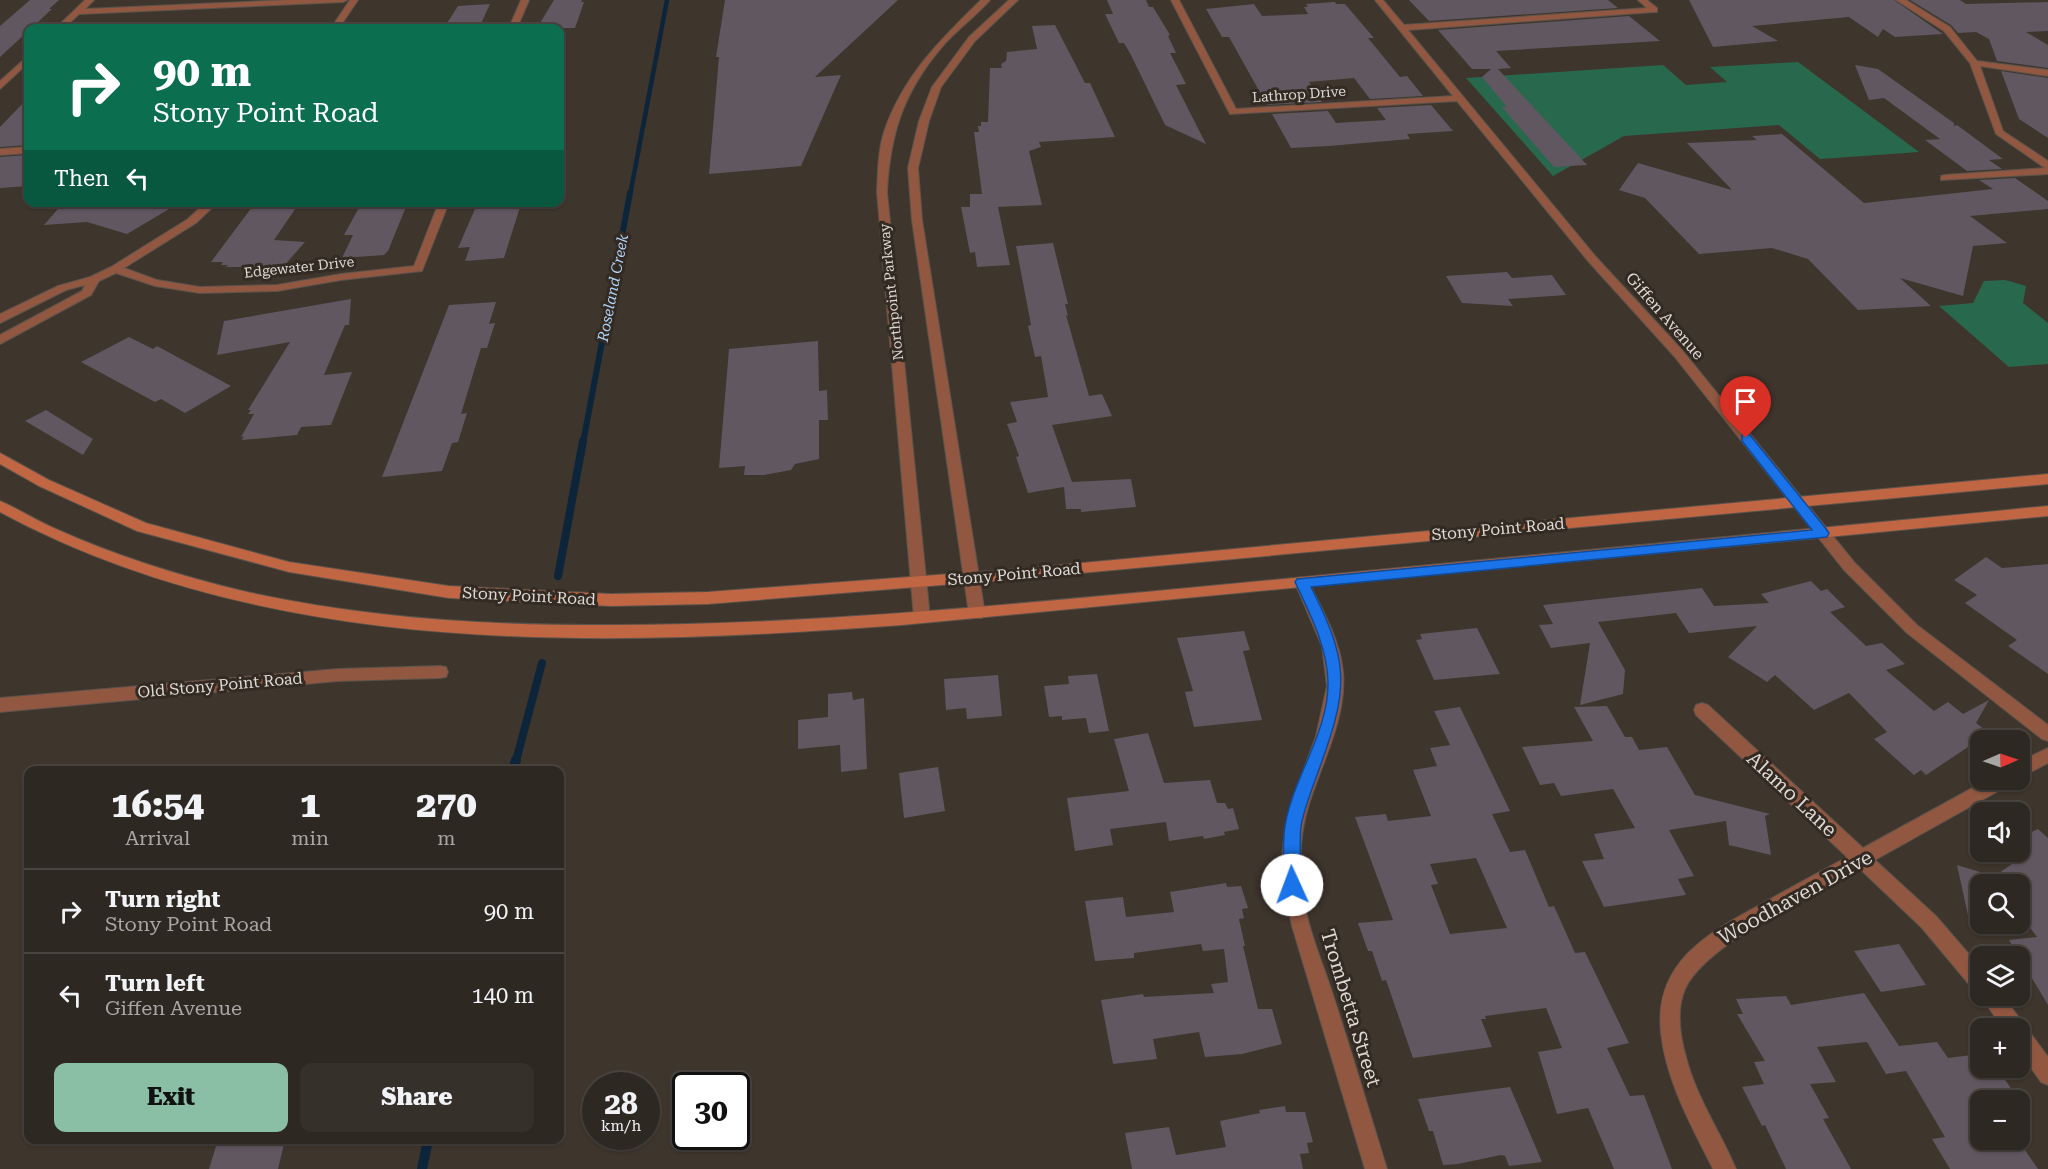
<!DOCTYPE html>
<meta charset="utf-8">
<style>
body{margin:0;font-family:"Roboto Serif",serif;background:#36302a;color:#f1f3f6;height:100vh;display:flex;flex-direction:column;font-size:22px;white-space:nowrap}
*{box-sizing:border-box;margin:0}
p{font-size:20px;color:#a7a6a5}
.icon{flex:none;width:33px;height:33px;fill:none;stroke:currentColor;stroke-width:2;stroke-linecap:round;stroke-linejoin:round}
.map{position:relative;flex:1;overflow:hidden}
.panel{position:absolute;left:24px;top:766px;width:540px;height:378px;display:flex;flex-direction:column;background:#2e2822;border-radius:12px;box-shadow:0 2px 4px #0004,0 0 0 2px #494440}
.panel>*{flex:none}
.banner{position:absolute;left:24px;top:24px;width:540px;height:183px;border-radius:12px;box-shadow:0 2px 4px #0004,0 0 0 2px #494440;background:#0b6e4f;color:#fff;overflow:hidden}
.needle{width:39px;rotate:88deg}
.fabs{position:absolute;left:1970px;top:730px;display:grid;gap:12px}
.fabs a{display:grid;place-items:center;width:60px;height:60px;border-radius:12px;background:#2e2822;box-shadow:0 2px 4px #0004,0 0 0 2px #494440;font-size:30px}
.speed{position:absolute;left:582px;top:1072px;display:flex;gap:12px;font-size:30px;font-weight:700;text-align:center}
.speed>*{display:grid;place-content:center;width:78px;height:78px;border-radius:50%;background:#2e2822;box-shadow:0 2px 4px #0004,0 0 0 2px #494440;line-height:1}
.speed small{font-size:15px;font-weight:400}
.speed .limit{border:3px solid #111;border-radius:9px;background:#fff;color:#111}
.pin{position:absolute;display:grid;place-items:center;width:51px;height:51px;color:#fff;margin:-62px -26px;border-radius:50% 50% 50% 0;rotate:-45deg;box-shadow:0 0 6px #0007}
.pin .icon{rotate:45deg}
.me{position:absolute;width:66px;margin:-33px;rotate:358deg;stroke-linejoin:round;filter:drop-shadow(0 0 4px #0008)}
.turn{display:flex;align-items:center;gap:21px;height:126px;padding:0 30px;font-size:27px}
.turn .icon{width:78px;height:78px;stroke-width:2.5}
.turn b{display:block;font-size:42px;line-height:51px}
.then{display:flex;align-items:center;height:57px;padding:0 30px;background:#0003;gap:12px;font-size:22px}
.eta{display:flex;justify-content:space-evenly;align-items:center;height:102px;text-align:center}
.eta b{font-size:36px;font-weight:800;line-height:42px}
.action{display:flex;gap:12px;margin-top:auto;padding:12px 30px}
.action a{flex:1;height:69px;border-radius:12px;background:#8abfa5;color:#111;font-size:24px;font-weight:800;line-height:69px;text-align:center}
.action a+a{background:#36302a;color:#f1f3f6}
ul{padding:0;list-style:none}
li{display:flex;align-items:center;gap:18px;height:84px;padding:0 30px;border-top:2px solid #494440}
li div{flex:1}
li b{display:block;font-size:22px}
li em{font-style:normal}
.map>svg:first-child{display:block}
.green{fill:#28694e}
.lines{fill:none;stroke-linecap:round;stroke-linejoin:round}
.stream-far3{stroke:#0d253a;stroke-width:4.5}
.stream-far2{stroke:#0d253a;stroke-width:6}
.stream-far1{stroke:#0d253a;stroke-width:8}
.stream{stroke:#0d253a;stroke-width:10}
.building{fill:#605761;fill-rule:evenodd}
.minor-casing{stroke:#5b534b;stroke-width:2}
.tertiary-casing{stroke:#5b534b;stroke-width:2}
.secondary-casing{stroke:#5b534b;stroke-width:2}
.minor{fill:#915741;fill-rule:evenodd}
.tertiary{fill:#915741;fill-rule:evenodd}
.secondary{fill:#c16643;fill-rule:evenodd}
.route{fill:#1a73e8;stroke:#114b97;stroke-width:1.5}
.labels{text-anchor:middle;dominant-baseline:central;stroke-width:6;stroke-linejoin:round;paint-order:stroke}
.far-street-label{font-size:14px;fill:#dfd9d4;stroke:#332b23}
.far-water-label{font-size:15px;font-style:italic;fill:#b1d5f8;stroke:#332b23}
.street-label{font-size:16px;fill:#dfd9d4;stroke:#332b23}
.near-street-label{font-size:20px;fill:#dfd9d4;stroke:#332b23}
</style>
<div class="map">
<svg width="2048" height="1169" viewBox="0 0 2048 1169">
<rect width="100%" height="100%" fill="#3e352d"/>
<!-- green -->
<g class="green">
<path d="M1798,62L1919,152L1820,159L1779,125L1624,136L1553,176L1466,78L1663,65L1686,85L1727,82L1710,67Z"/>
<path d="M2005,280L2026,286L2023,303L2048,323V364L2009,367L1939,306L1973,303L1984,281Z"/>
</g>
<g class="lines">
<!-- stream-far3 -->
<path class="stream-far3" d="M630,195L667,0"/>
<!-- stream-far2 -->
<path class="stream-far2" d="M583,443L630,193"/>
<!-- stream-far1 -->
<g class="stream-far1">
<path d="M558,576L583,441"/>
<path d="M516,761L542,663"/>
</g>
<!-- stream -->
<g class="stream">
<path d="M513,771L516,760"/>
<path d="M422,1169L428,1140"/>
</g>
</g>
<!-- building -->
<g class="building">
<path d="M30,0H59L49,9H52L0,57V26Z"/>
<path d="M554,0H582L581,2H584L575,28H537Z"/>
<path d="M725,0H898L815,77L841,75L801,166L709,174L719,57H716Z"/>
<path d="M1107,0H1146L1149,7H1153L1170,35L1168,36L1176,53H1170L1186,84L1176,85L1206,144L1165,125L1131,55L1124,43H1119L1105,14H1113Z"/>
<path d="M1409,0H1608L1618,8L1429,21Z"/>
<path d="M1689,0H1894L1943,34L1895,37L1883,29L1878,37L1849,17L1752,26L1778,41L1713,47Z"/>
<path d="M1910,0H1960L1966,4L2048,2V31L2026,32L2048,45V68L1997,61L1989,39L1976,32L1958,33L1951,25Z"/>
<path d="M1335,2L1336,4H1345L1374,38H1368L1400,77L1407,76L1423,96L1370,99L1354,78L1309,82L1322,102L1267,105L1229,37H1222L1206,9L1254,4L1262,16L1308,14L1304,7H1308L1306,4Z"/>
<path d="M490,4L479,28H444L458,6Z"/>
<path d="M1629,16L1660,41L1496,51L1511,68L1498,69L1587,165L1554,167L1502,107H1507L1482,77L1491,69H1472L1438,30Z"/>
<path d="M1055,25L1085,83H1090L1115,137L1039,142L1041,147L1029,151L1042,205L998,207L1010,265L977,267L975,252L970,253L961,207H970V194H982L974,132H979L978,126H981V122H988L990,68H1002L1001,64L1006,61L1007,52L1037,49L1032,26Z"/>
<path d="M1855,65L1878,69L1954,123V126L1957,125L2003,159L1989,160L2002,169L1967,171L1925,140L1940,139L1884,98L1869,100Z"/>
<path d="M2001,71L2048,78V138L2019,119Z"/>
<path d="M28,98V145L0,147V127Z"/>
<path d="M1431,105L1453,131L1407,134L1410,139L1329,146L1291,148L1272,114L1328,111L1336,123L1386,120L1377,108Z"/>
<path d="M1782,134L1864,203L1993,189L1979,180L2015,178L2048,201V209L1970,216L2007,243L1973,246L1963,296L1900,278L1931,306L1858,310L1808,259L1772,248L1699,254L1645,198L1619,190L1638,163L1732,190L1687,143L1757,140L1752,136Z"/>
<path d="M28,155V186L0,188V157Z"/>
<path d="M64,202H181L127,234L87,222L44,225Z"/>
<path d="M263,202H300L274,240L305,242L283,267H226L228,265H221L223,262H211L252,207L260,206Z"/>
<path d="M362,202H408L388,251L384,255L342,258L353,235H344Z"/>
<path d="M478,202H518L516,207H520L504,258L465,261L470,247L458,248Z"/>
<path d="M1053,243L1068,304H1065L1068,316L1066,315L1089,396L1102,394L1112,416L1052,425L1072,482L1131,479L1136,507L1081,512V509H1066L1064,487L1028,493L1016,457L1019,456L1007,424L1017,422L1010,402L1048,397L1041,356L1035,357L1028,326L1031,325L1016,246Z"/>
<path d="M1507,272L1512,278L1552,275L1566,295L1508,299L1513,306L1462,303L1446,276Z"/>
<path d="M351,299L349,325H345L324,375L352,372L331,425L301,427L297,435L242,440L244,436L241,437L254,414H248L251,410H248L290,342L217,355L224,321Z"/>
<path d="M496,302L489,324L495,323L487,348H481L461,414L467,413L458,442L452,443L442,471L382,477L449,305Z"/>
<path d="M129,337L153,349L157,346L231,386L185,413L161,399L155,402L81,362Z"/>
<path d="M818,341L819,391L827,390L828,420H819V459L795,464L791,470L764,475H744L745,466L719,468L729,349Z"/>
<path d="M46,410L93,439L83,455L25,421Z"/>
<path d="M1986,557L2002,568L2048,564V674L2008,646L2017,640L1965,603L1977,595L1954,580Z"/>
<path d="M1811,581L1821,591L1827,589L1845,607L1830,612L1866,646L1882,643L1905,664L1886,670L1934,711L1948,702L1963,714L1989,700L1976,723L1993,736L1980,741V744L1971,749L1968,747L1926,775L1921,770L1914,775L1874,739L1887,732L1849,693L1814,710L1775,675L1767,682L1728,657L1757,626L1689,633L1676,613L1598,622L1625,670L1623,694L1580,705L1590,643L1551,648L1539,625L1553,624L1543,605L1702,588L1714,606L1769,603L1761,594Z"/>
<path d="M1477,628L1500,674L1434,680L1416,640L1422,639L1420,634Z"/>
<path d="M1244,631L1250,650L1243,651L1262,720L1194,727L1185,692L1193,691L1177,638Z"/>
<path d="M1097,674L1109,731L1089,733L1086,718L1062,720V716L1049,717L1044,686L1069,684L1068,676Z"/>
<path d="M998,675L1002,716L967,719L966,708L946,710L944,679Z"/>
<path d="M852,692L853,700L864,698L867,769L841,772L840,745L798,749V720L828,717V694Z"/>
<path d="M1607,706L1625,737H1632L1639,750L1667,747L1695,795L1770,814L1765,816L1771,855L1729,845L1726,821L1669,830L1694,876L1678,879L1686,895L1604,907L1582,861L1604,859L1594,834L1635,828L1613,789L1561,796L1554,783L1540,785L1522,747L1593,741L1574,707Z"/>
<path d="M1460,707L1510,811L1492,814L1510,852L1525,850L1549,907L1554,906L1575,953L1585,952L1629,1043L1607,1048L1630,1096L1644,1095L1672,1169H1614L1588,1108L1557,1114L1538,1052L1562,1048L1546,1008L1485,1016L1486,1019H1481L1492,1047L1413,1058L1386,980L1382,981L1372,951H1368L1358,923L1393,920L1355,817L1386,814L1388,821L1431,816L1413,770L1437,766L1430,748L1450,745L1434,711ZM1476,858L1507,928L1450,934L1431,885L1438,884L1430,864Z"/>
<path d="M1148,733L1164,783L1210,780L1217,803H1225L1228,809L1233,808L1239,829L1224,832L1225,835L1204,839L1203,836L1169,841L1166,822L1110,829L1113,845L1075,851L1067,798L1129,791L1114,739Z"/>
<path d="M938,767L945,811L904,818L899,773Z"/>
<path d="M2038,829L2048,838V1005L2009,940L2037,937L2019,913V885H1997L1992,878L2019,859V838Z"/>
<path d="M1957,865L1980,872V928L1971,929Z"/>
<path d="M1226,883L1227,887L1241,886L1248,908L1242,909L1244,918L1239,919L1245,946H1243L1258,1009H1272L1282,1044L1242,1054L1205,1057L1199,1032L1153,1039L1157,1059L1113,1064L1101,1000L1143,994L1144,997L1214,993L1211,984L1228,982L1224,949L1203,951L1201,944L1134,953V958L1095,961L1085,901L1123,897L1126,917L1174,912L1170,892Z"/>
<path d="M1899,944L1926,985L1881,992L1854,951Z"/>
<path d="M1864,993L1899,1046L1937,1042L1948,1058L1980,1054V1068H1997L2012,1090L2005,1091L2011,1101H1980V1140H2018L2038,1169H1950L1932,1139L1945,1137L1906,1071L1886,1074L1867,1042L1817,1047L1836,1082L1810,1084L1829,1118L1823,1119L1851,1169H1786L1765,1125L1762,1126L1742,1087L1764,1084L1754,1062L1765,1061L1737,1014H1743L1736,999L1786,996L1791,1005Z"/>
<path d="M1510,1087L1542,1162L1509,1166L1505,1156L1501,1155L1458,1164L1443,1165L1433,1131H1429L1418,1099Z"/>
<path d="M1285,1106L1286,1112H1305L1313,1142L1307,1143L1309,1153L1300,1154L1303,1169H1132L1125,1133L1169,1127L1176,1155L1226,1147L1220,1121L1260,1113L1259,1110Z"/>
<path d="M218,1140H285L278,1169H209Z"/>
</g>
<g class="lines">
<!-- minor casing -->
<g class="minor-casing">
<g id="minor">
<path d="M85,0H94L85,9L289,0H347L343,2L79,14L64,28H56Z"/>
<path d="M350,0H358L339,28H331Z"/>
<path d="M521,0H529L517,28H509Z"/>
<path d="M1171,0H1179L1236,109L1453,96L1375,0H1383L1404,25L1647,8L1638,0H1647L1657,8V12H1654L1408,30L1596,257L1682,350L1854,562L1917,625L2048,725V741L2042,739L1907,633L1844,570L1674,356L1588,261L1457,101L1230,114Z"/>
<path d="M1896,0H1906L1950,27L1977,61L2048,70V76L1980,66L2003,131L2048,161V174L1941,180V176L1945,175L2045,168L1996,134L1970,63L1944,31Z"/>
<path d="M28,56V63L0,89V81Z"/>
<path d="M28,147V153L0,155V149Z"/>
<path d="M206,202H218L196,223L124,268L157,280L200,287L277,285L341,274L414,266L439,202H449L422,271L341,280L277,291L200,293L155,286L116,273L99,281L91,295L0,344V335L82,291L85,285L66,290L0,323V314L58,286L90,277L111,267L188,219Z"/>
<path d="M1302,577L1307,579L1309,583C1323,611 1340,640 1343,672C1347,718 1322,762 1309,804C1301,829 1299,854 1301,881C1304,920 1321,958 1333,995C1352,1053 1369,1111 1387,1169H1365L1292,926L1283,884L1282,856L1285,830L1291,805L1316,736L1327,686L1322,646L1295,583L1297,579Z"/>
<path d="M440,666L446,667L448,672L446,677L440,678L338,681L0,712V698L338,669Z"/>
<path d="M1702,703L1708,705L1863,848L1987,780H2012L2009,785L1875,860L1936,916L1980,967V992L1973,989L1922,928L1860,869C1814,895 1706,943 1685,989C1676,1010 1680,1036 1686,1057C1696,1097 1720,1131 1736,1169H1713C1692,1127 1666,1081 1661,1033C1653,960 1712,931 1767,901C1793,886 1820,872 1847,857L1696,715L1694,710L1696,705Z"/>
<path d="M2048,748V763L2019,778V762Z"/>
<path d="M1981,996H2003L2048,1057V1085L2041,1082L2019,1051V1029H2003Z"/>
</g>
</g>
<!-- tertiary casing -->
<g class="tertiary-casing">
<g id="tertiary">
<path d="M981,0H990C975,17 955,31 941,48C903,93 890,135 887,192L930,618L927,622H917L914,618L877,192C878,172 878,151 884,132C903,76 940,40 981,0Z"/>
<path d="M1009,0H1018L975,41L941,87L929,121L918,168L922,220L985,614L982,618H972L969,614L912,220L908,168L919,121L932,87L969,37Z"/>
</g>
</g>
<!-- secondary casing -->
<g class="secondary-casing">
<g id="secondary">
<path d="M0,453L49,480L146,523L289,562L449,586L611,594L708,592L1016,569L2048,474V484L1016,579L708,604L611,606L449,598L289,572L137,531L39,486L0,464Z"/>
<path d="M0,501C19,509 37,521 56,529C116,556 180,576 243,591C358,617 478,625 595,625C783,626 970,608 1156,591C1454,563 1751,535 2048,506V516L902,625C602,647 273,659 0,512Z"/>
</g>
</g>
<!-- minor -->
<use href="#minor" class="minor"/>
<!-- tertiary -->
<use href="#tertiary" class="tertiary"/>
<!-- secondary -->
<use href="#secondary" class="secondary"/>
</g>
<!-- route -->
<path class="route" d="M1746,434L1750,435L1827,530L1829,533L1827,537L1311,587C1347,659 1350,684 1322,761C1315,782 1305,804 1301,826C1299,845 1301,866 1301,885L1298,891L1292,893L1286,891L1284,885C1284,866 1282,845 1285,826C1293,777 1329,732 1328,682C1327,646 1310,614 1295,582L1297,579L1812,530L1742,441V435Z"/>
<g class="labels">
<!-- far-street labels -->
<g class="far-street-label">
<text transform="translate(1299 94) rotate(-4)">Lathrop Drive</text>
<text transform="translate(299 267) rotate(-6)">Edgewater Drive</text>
<text transform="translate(891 292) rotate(-96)">Northpoint Parkway</text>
</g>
<!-- far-water labels -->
<g class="far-water-label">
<text transform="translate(613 288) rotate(-79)">Roseland Creek</text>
</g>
<!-- street labels -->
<g class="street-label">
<text transform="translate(1665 316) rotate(49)">Giffen Avenue</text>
<text transform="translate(1498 529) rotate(-5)">Stony Point Road</text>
<text transform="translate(1014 574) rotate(-5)">Stony Point Road</text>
<text transform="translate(529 596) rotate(3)">Stony Point Road</text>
<text transform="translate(220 685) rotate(-5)">Old Stony Point Road</text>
</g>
<!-- near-street labels -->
<g class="near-street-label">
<text transform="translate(1792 794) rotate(43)">Alamo Lane</text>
<text transform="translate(1795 897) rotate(-29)">Woodhaven Drive</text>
<text transform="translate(1351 1008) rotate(73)">Trombetta Street</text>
</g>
</g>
</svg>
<div class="fabs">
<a><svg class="needle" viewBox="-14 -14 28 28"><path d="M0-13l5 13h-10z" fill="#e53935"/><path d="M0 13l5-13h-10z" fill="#a7a6a5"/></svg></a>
<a><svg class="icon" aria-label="sound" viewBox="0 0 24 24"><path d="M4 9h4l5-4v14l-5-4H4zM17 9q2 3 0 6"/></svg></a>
<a><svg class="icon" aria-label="search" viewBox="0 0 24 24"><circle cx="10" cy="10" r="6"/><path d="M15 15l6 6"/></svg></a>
<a><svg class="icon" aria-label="layers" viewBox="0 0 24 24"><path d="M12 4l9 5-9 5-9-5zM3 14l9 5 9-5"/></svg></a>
<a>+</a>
<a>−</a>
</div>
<div class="speed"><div>28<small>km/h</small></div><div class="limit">30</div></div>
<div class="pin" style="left:1746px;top:438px;background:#d93025"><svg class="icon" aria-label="arrive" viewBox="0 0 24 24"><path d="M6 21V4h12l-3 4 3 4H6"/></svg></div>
<svg class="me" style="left:1292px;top:885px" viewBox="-20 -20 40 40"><circle r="19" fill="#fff"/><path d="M0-13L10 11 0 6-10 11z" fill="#1a73e8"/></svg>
<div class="banner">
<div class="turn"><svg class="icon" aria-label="right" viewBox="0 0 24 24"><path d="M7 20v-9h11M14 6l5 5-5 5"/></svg><div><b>90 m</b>Stony Point Road</div></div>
<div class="then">Then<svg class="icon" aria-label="left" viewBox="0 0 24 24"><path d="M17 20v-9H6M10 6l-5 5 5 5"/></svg></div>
</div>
<section class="panel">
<div class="eta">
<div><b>16:54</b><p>Arrival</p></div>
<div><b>1</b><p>min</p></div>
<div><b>270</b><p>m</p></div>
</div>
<ul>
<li><svg class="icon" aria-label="right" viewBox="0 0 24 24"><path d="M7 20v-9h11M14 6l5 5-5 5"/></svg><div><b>Turn right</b><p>Stony Point Road</p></div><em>90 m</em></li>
<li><svg class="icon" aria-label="left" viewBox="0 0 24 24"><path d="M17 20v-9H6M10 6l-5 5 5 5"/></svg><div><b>Turn left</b><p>Giffen Avenue</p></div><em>140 m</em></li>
</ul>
<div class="action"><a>Exit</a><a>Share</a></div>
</section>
</div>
